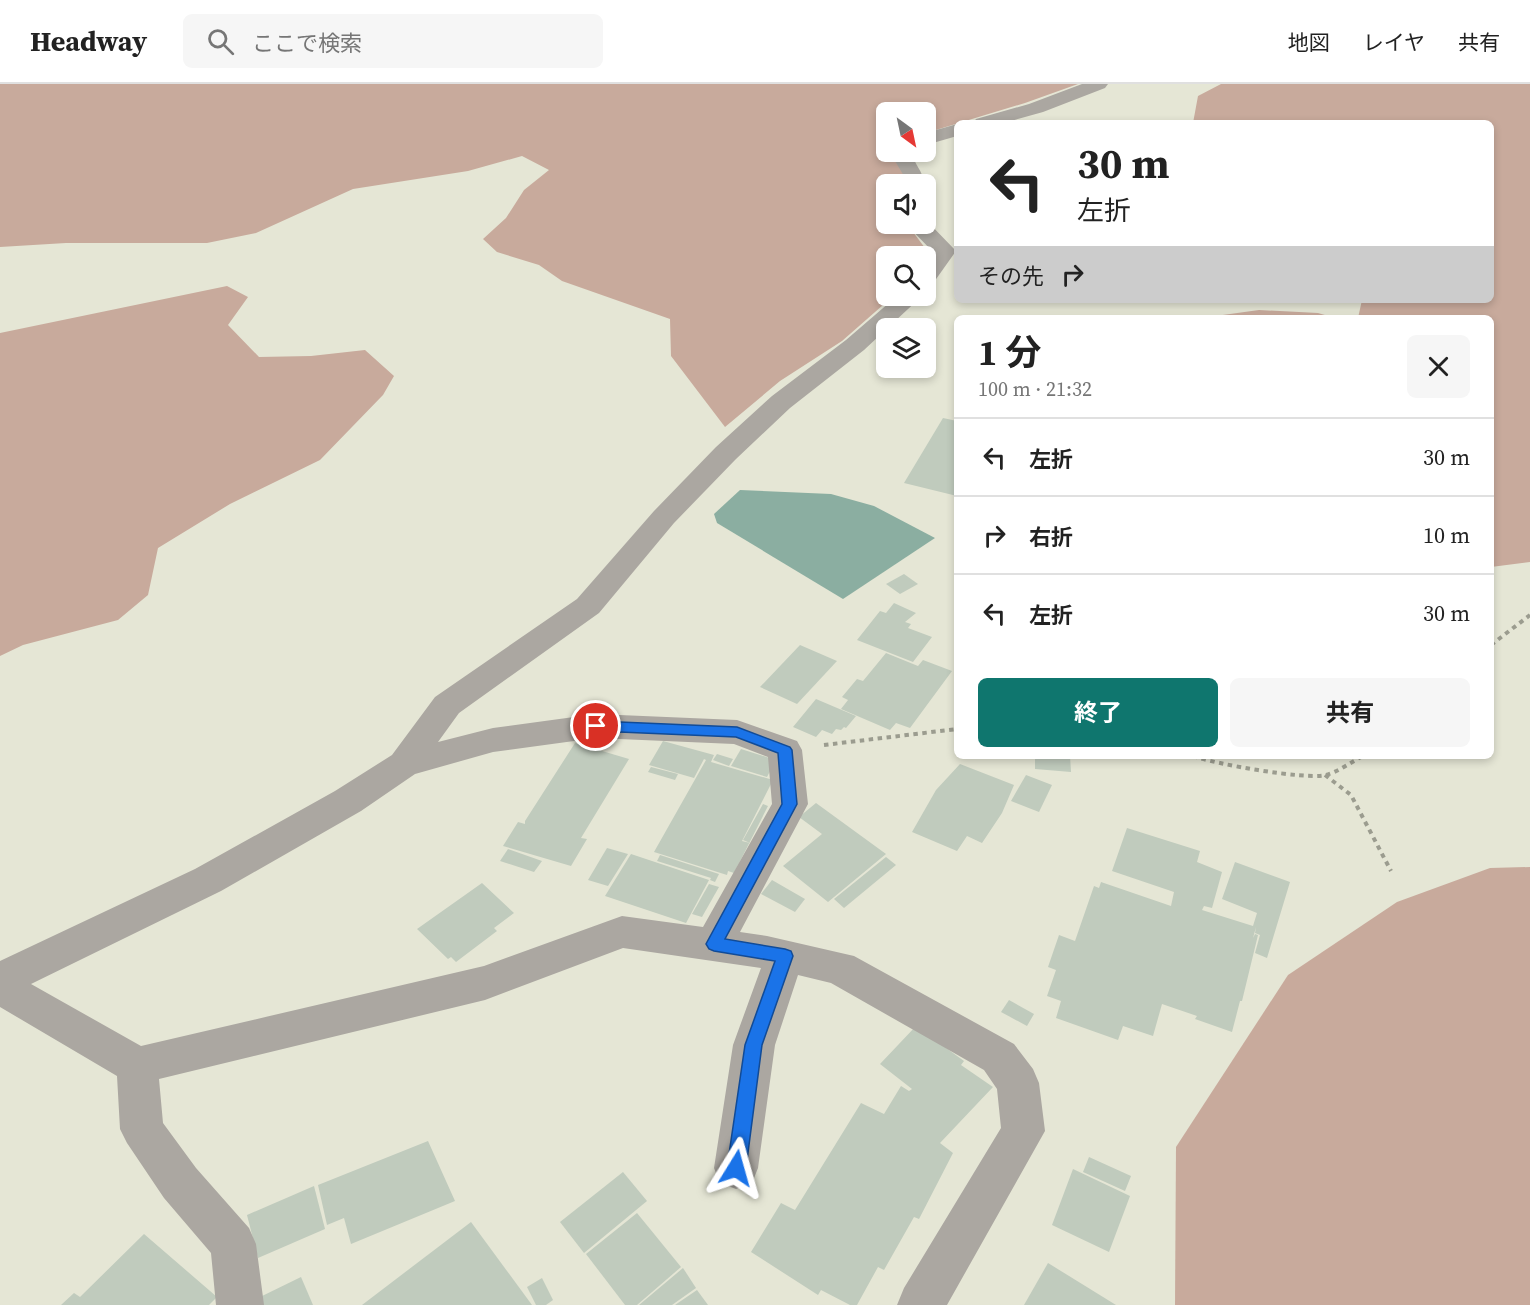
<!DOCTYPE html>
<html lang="ja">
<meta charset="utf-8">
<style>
body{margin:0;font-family:"Source Serif 4","Noto Sans JP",serif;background:#f6f6f6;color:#222;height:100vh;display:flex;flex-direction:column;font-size:22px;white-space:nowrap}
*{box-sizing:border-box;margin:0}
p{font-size:20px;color:#767676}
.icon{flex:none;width:33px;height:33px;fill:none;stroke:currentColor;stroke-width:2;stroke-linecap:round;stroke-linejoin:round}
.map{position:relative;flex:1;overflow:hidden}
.panel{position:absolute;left:954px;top:231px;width:540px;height:444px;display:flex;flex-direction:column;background:#fff;border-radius:9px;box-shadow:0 3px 9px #0003}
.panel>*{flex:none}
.banner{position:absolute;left:954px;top:36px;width:540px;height:183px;border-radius:9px;box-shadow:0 3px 9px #0003;background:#fff;color:#222;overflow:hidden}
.needle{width:39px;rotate:147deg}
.buttons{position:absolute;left:876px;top:18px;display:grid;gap:12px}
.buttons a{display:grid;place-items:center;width:60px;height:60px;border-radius:9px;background:#fff;box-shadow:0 3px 9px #0003;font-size:30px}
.pin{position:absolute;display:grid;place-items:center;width:51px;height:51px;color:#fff;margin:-26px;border:3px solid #fff;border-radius:50%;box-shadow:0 2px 6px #0007}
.me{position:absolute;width:66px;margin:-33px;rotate:8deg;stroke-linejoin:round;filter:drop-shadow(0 0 4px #0008)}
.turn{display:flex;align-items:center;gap:21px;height:126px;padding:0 24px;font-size:27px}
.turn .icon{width:78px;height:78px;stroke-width:2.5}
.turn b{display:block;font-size:42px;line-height:51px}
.then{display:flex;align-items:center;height:57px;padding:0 24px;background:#0003;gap:12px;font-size:22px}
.round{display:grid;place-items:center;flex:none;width:63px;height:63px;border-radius:9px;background:#f6f6f6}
.head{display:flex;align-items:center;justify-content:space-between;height:102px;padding:0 24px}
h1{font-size:36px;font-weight:700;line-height:45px}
.primary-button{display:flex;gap:12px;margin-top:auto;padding:12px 24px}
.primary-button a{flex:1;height:69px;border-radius:9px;background:#0f766e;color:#fff;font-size:24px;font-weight:700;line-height:69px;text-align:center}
.primary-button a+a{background:#f6f6f6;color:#222}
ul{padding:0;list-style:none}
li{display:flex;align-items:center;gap:18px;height:78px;padding:0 24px;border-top:2px solid #e0e0e0}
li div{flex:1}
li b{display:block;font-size:22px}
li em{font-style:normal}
header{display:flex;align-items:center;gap:36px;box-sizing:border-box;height:84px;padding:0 30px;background:#fff;border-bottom:2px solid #e0e0e0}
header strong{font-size:28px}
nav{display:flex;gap:33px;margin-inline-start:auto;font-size:21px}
.search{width:420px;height:54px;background:#f6f6f6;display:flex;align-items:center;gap:15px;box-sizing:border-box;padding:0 21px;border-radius:9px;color:#767676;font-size:22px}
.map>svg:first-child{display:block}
.green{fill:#c8aa9c}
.water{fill:#8baea1}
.building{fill:#c0cbbd}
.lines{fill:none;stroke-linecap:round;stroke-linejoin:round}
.path{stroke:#9b9c8f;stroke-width:4;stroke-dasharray:4.5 4.5;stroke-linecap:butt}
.minor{fill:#aba7a1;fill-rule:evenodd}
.route{fill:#1a73e8;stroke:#114b97;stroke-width:1.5}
</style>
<header>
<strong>Headway</strong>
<div class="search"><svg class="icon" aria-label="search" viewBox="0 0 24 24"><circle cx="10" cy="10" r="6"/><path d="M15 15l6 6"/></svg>ここで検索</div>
<nav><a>地図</a><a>レイヤ</a><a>共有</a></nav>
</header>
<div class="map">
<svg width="1530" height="1221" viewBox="0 0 1530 1221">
<rect width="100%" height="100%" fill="#e5e6d5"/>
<!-- green -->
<g class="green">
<path d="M0,0H1078L1025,19L926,49V28H886V68H893L891,71L906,92L903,100H886V140H907L931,172L926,178V172H886V212H893L891,214L842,257L780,297L725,343L671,272L670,235L562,197L539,181L497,168L483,155L506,134L524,106L549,86L522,72L468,87L353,105L256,149L207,159H66L0,163Z"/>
<path d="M1221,0H1530V478L1491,483V234H1358L1362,216H1491V39H1193L1198,12Z"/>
<path d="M227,202L248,213L228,241L259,273L311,272L365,266L394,292L383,311L320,376L230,420L158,464L148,511L118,536L23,561L0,572V249Z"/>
<path d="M1259,226L1318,229L1335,234H1201Z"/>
<path d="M1530,783V1221H1175L1176,1063L1288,891L1397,818L1490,784Z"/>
</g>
<!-- water -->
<path class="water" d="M740,406L831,410L874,422L935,454L843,515L717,439L714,430Z"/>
<!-- building -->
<g class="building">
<path d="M943,334L957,337V412L904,399Z"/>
<path d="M904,490L918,500L900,510L886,500Z"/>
<path d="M894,519L916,529L905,538L911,540L908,544L932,553L913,578L857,556L880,527L886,529Z"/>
<path d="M800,561L837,577L797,620L760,603Z"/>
<path d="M886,569L918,582L923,576L952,587L910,644L896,639L890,646L841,625L848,616L842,613L857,595L863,597Z"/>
<path d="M816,615L856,632L846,644L844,643L841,646L836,645L832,650L822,646L816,653L793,643Z"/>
<path d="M663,657L714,671L711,678L773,696L742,757L750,759L743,756L763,720L768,722L734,789L728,787L727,791L654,768L706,676L704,675L694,694L649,681Z"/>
<path d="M575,659L629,675L581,754L587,755L571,782L503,762L518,738L525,740V737Z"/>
<path d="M741,665L776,676L767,693L731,682Z"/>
<path d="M717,670L733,675L729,682L713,676Z"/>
<path d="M1035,672H1070L1071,688L1035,685Z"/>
<path d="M960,680L1014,701L1002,729L982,759L967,752L957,767L912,748L936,706Z"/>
<path d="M651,683L678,690L675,696L648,688Z"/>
<path d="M1026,691L1052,701L1039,728L1011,717Z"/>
<path d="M816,719L886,770L828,818L783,782L822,750L799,733Z"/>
<path d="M1127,744L1200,767L1197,778L1222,788L1212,824L1204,822L1202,826L1253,842L1257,829L1222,815L1235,778L1290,798L1267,874L1255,869L1260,851L1255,849L1256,843L1253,854L1255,850L1258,851L1242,917H1240L1232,948L1195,935L1197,932L1162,920L1153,952L1123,942L1118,956L1056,934L1061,917L1047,912L1056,886L1048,883L1059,851L1075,857L1094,802L1099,804L1101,798L1171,822L1174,808L1112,787Z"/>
<path d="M607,764L628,770L608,802L588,796Z"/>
<path d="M508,765L542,777L534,788L500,777Z"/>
<path d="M631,770L709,796L686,839L605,812Z"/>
<path d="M660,771L719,790L715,798L710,796L711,794L657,777Z"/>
<path d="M886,773L896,781L844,824L834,815Z"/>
<path d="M772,796L805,815L795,828L761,810Z"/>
<path d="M482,799L514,829L494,844L497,847L456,878L451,873L448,875L417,845Z"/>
<path d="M709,800L719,803L702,833L692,830Z"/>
<path d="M1009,916L1034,930L1027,942L1001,928Z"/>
<path d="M916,942L964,977L961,981L993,1003L940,1059L953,1069L919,1135L914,1133L884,1186L878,1183L857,1221H850L821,1206L818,1211L751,1168L781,1119L795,1126L861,1019L884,1030L901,1002L909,1007L912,1005L880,980Z"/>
<path d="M428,1057L455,1117L351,1160L344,1134L327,1141L318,1101Z"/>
<path d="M1089,1073L1131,1092L1125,1107L1083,1088Z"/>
<path d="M1073,1085L1130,1112L1109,1168L1052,1141Z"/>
<path d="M623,1088L647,1117L584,1169L560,1138Z"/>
<path d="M314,1102L325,1145L258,1174L247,1131Z"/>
<path d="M637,1129L681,1183L637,1221H625L586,1170Z"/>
<path d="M471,1138L532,1221H362Z"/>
<path d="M144,1150L217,1213L209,1221H61L74,1209L80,1213Z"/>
<path d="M1048,1179L1116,1221H1024Z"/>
<path d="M683,1184L696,1204L672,1221H639Z"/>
<path d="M301,1193L313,1221H257L258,1214Z"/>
<path d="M542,1194L553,1216L546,1221H536L527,1203Z"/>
<path d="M697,1206L708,1221H675Z"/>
</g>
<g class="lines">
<!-- path -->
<g class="path">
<path d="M1491,561L1530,531"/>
<path d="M824,661L957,645"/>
<path d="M1193,672C1215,680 1305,696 1326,691C1338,688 1351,678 1363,672"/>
<path d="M1325,691L1351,711L1391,787"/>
</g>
<!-- minor -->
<g class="minor">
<path d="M1082,0H1108L1105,4L1043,28L1004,39H973L976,35L1029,20Z"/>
<path d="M957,40V52L926,61V49Z"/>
<path d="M893,68H913C912,80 925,87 923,100H903L904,92L892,72Z"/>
<path d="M926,136L956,167L934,198L926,200V178L933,168L906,140H926Z"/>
<path d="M897,212H922L864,266L790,324L736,375L674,439L599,529L459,629L438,658L493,644L596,630L737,636L797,657L802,666L808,720L740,848L767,852L854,872L1014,960L1033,985L1039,999L1045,1047L947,1221H897L904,1204L1001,1044L997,1005L984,986L831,899L798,891L775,961L758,1084L752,1099L736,1105L720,1099L714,1084L733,961L761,884L623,864L485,916L159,995L163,1039L196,1084L249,1144L256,1160L264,1221H216L211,1169L164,1114L127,1059L120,1045L117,992L0,923V877L195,785L335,707L392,671L435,613L577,515L654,427L716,363L772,312L846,256ZM596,654L734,660L768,673L772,720L703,843L622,832L484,882L141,962L31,900L221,807L361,727L415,690L493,668Z"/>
</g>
</g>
<!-- route -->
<path class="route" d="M596,637L737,643L790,663L792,666L797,720L725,855L785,865L791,867L793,872L762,961L746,1084L743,1090L736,1092L730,1090L727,1084L745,961L775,877L714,867L709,865L706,860L782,720L778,669L736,653L596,647L589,642Z"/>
</svg>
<div class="buttons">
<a><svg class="needle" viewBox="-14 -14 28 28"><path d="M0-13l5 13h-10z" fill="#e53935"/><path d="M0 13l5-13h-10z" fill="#767676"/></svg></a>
<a><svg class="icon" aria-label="sound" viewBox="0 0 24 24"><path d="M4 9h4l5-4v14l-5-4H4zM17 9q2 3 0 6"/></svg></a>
<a><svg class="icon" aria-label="search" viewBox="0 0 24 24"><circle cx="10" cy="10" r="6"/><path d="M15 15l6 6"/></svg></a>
<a><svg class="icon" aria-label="layers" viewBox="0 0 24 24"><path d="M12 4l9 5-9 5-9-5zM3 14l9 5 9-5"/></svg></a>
</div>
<div class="pin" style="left:596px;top:642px;background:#d93025"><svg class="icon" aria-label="arrive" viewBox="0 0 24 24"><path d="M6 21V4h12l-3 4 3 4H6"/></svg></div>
<svg class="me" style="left:736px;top:1084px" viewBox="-20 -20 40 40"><path d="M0-17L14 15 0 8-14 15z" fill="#1a73e8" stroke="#fff" stroke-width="4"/></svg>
<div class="banner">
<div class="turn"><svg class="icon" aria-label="left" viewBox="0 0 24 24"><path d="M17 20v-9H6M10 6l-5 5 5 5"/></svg><div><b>30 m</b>左折</div></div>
<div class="then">その先<svg class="icon" aria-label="right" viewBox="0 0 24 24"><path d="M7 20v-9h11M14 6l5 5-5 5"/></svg></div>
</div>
<section class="panel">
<div class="head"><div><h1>1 分</h1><p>100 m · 21:32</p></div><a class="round"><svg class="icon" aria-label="close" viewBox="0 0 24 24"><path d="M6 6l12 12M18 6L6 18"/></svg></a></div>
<ul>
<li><svg class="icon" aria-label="left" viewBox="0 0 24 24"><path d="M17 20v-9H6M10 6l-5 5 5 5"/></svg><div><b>左折</b></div><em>30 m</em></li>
<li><svg class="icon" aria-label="right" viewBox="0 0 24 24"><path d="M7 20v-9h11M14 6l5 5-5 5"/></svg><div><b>右折</b></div><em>10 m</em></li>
<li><svg class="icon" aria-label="left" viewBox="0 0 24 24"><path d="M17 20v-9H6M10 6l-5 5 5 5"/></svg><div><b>左折</b></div><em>30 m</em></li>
</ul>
<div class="primary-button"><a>終了</a><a>共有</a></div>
</section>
</div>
